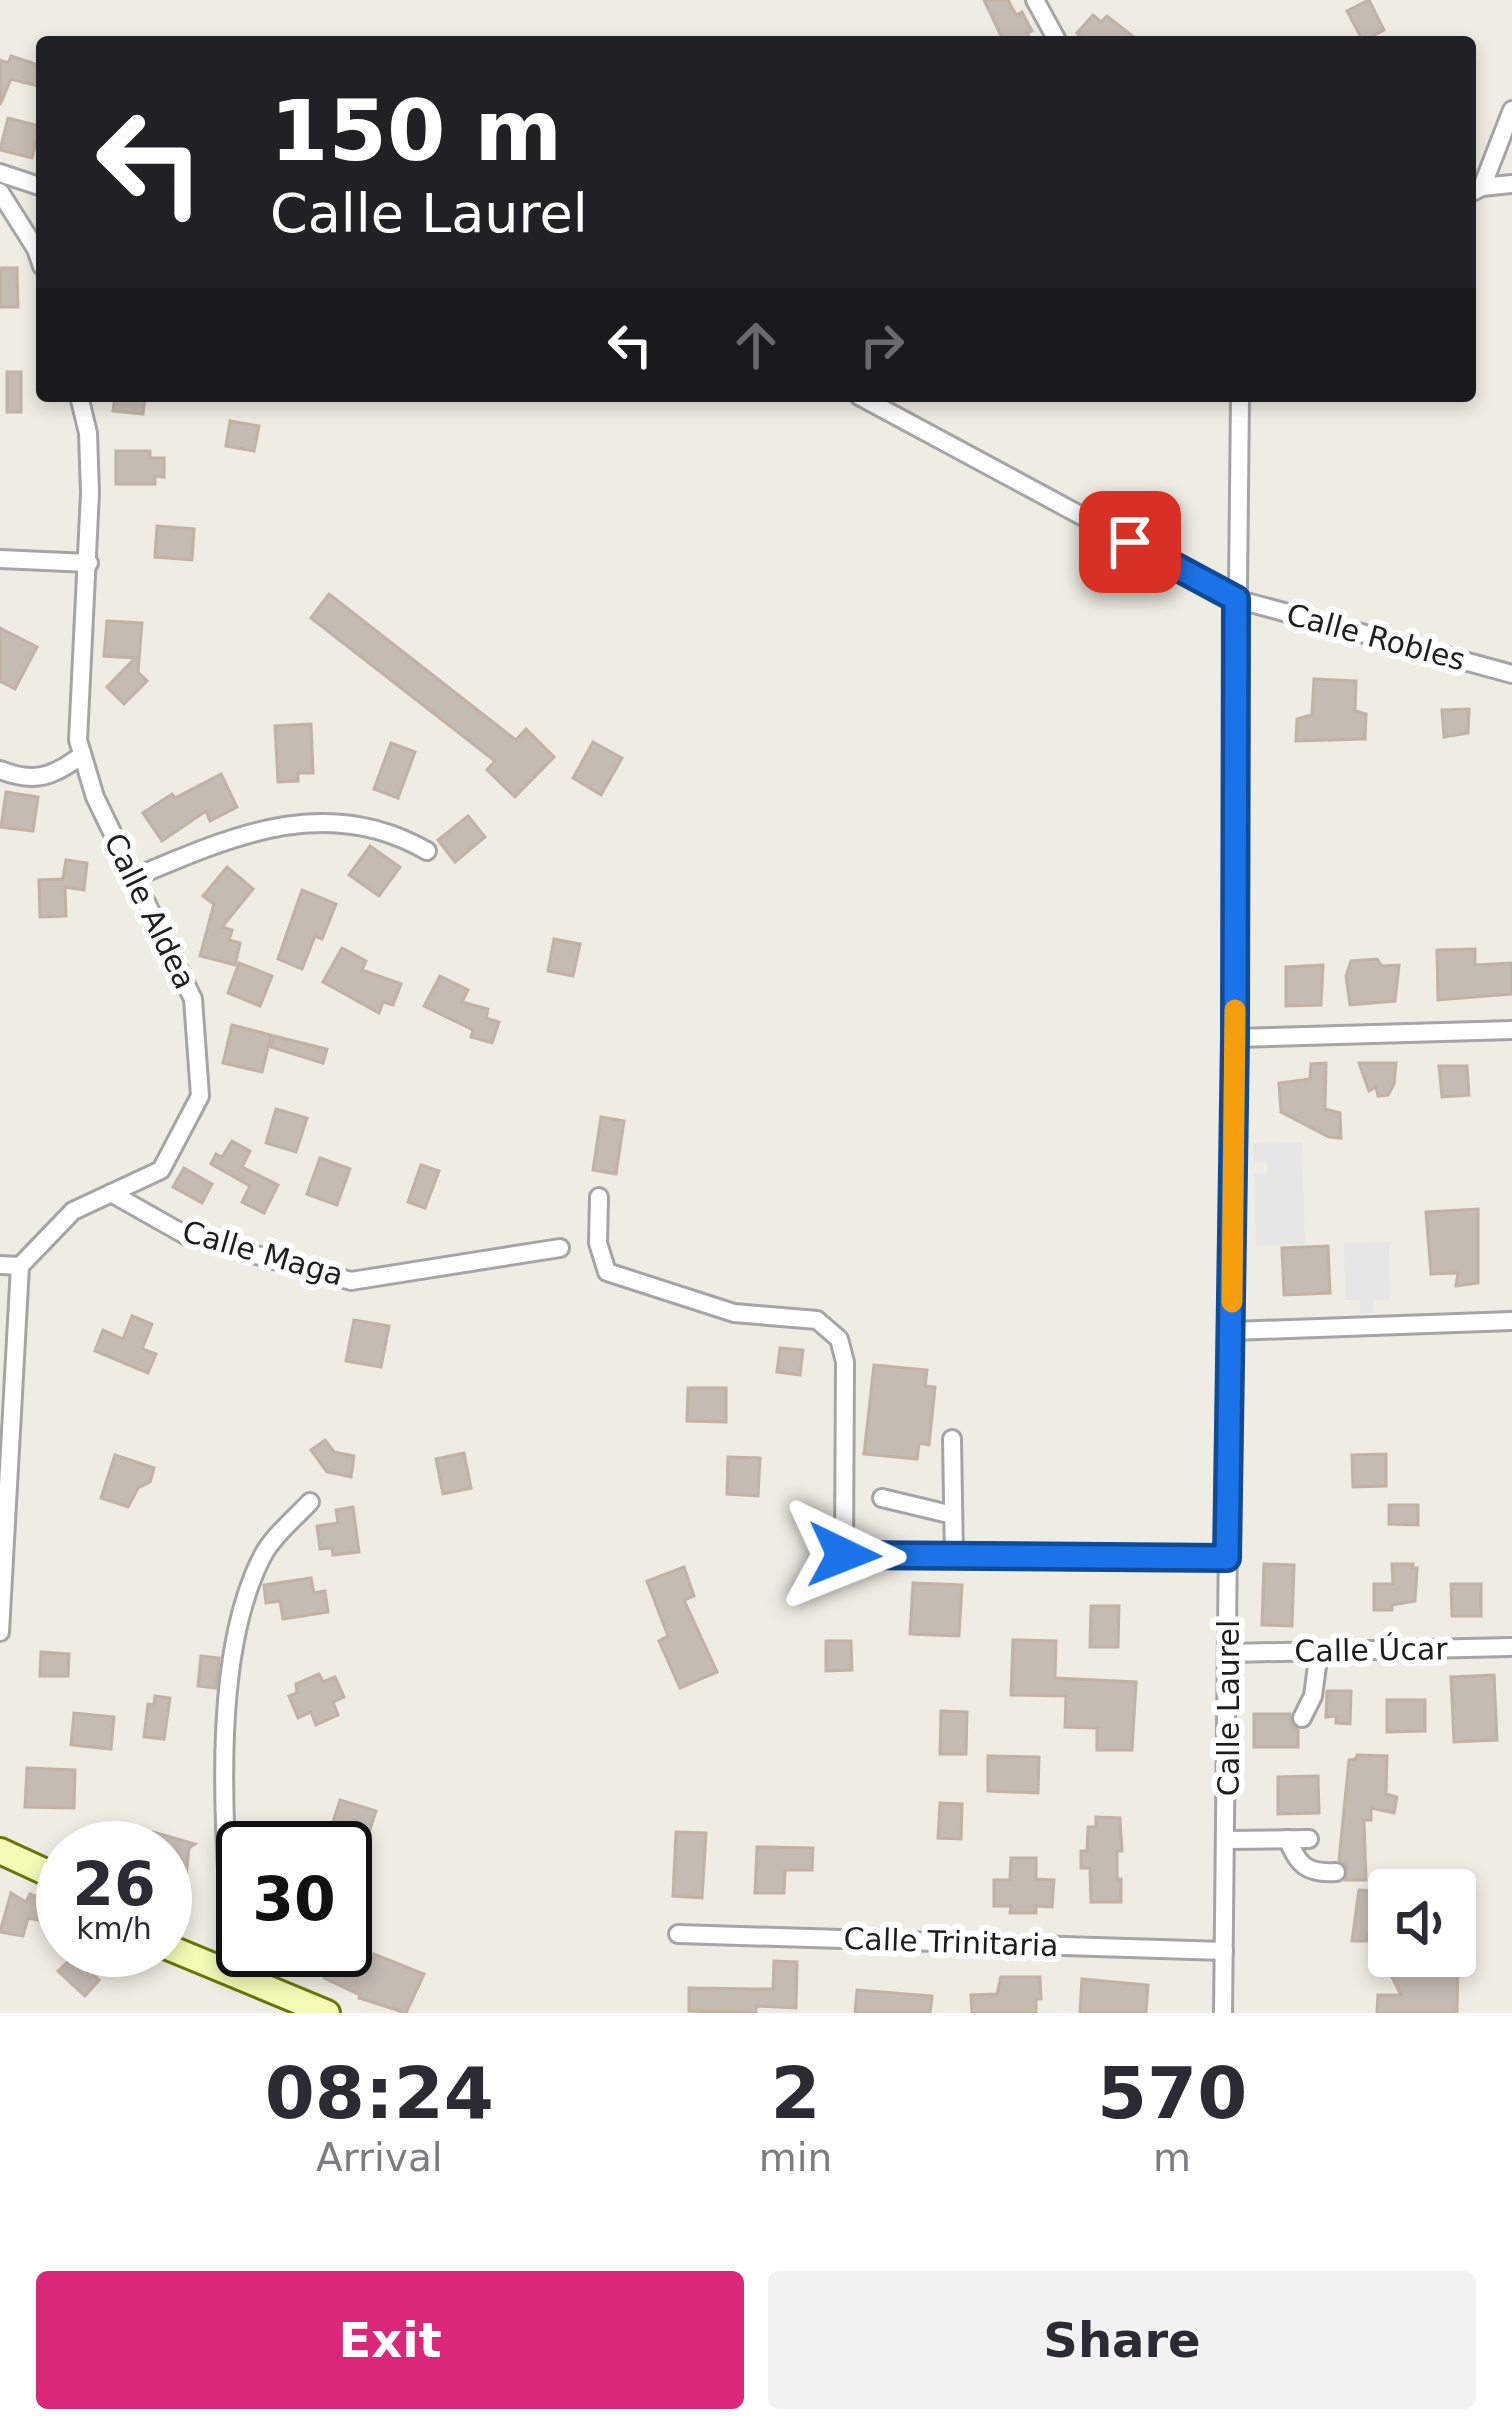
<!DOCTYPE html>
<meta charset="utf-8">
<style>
body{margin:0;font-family:"DejaVu Sans",sans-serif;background:#f2f2f3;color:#2b2b33;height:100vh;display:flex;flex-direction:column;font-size:45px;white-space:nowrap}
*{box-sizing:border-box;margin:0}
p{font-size:39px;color:#7c7c81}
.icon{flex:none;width:66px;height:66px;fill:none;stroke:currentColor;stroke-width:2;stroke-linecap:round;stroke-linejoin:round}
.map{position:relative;height:2013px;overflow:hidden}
.panel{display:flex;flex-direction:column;background:#fff;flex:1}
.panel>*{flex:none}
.banner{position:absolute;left:36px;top:36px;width:1440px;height:366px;border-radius:12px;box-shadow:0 6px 18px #0003;background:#202124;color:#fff;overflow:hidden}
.buttons{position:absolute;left:1368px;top:1869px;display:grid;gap:24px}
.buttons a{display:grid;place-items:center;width:108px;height:108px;border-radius:12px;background:#fff;box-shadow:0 6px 18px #0003;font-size:60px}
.speed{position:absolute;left:36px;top:1821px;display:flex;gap:24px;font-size:60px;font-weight:700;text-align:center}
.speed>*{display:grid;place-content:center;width:156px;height:156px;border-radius:50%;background:#fff;box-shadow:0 6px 18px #0003;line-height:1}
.speed small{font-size:30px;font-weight:400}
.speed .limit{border:6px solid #111;border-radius:18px;background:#fff;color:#111}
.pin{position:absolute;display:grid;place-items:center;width:102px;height:102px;color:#fff;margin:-51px;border-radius:24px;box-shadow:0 6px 18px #0006}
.me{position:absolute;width:132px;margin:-66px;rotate:92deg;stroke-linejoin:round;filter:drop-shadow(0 0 9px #0008)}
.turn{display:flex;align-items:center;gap:42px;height:252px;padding:0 36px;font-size:54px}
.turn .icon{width:156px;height:156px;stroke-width:2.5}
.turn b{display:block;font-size:84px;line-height:102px}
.lanes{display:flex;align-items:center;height:114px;padding:0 36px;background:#0003;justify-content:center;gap:60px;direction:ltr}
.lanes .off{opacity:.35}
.eta{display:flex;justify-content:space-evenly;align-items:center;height:204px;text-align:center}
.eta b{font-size:72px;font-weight:800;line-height:84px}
.primary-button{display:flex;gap:24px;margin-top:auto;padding:24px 36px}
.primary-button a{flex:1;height:138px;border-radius:12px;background:#db2777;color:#fff;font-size:48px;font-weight:800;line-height:138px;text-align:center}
.primary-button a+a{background:#f2f2f3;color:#2b2b33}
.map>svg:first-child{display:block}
.parking{fill:#e6e6e6}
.building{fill:#c4bbb3;stroke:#c1b2a5;stroke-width:3}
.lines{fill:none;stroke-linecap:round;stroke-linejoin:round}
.street-casing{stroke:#a5a5a5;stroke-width:22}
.secondary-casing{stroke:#677702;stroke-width:30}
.street{stroke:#fff;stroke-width:16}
.secondary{stroke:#f5fbb6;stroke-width:24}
.route-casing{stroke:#114b97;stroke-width:30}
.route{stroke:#1a73e8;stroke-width:21}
.slow{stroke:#f59e0b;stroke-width:21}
.labels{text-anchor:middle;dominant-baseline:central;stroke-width:12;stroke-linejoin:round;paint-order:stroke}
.street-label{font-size:30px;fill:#1e1e1e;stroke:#fff}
</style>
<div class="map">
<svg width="1512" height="2013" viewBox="0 0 1512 2013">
<rect width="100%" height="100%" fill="#efece3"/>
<!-- parking -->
<g class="parking">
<path d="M1302,1142L1305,1244L1256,1246L1254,1174L1266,1173L1268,1167L1265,1162H1254L1253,1143Z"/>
<path d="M1389,1242L1390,1300H1374L1373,1313H1360V1300H1345L1344,1243Z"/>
</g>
<!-- building -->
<g class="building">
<path d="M984,0H1008L1016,15L1022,12L1032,31L1027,33L1032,42H1004Z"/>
<path d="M1369,0L1384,30L1363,41L1347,11Z"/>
<path d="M1093,15L1101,22L1107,16L1140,42H1086L1077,33Z"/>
<path d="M11,56L42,66V87L11,79L0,105V60L8,63Z"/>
<path d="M8,118L40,126L32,158L0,150Z"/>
<path d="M0,268H17L18,307H0Z"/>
<rect x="7" y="372" width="14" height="40"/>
<path d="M115,396H145L143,414L113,411Z"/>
<path d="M230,421L259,426L254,451L226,446Z"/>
<path d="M116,451H150V458H164V477L155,476V484H116Z"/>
<path d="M157,526L194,529L192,560L155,557Z"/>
<path d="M329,594L516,740L526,729L554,757L515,797L487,770L495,761L311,618Z"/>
<path d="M107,621L142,623L138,672L147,681L124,704L107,687L135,658L104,656Z"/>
<path d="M0,628L37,647L15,689L0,681Z"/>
<path d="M1314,679L1356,681L1355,711L1366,714L1365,739L1296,741L1297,719L1312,715Z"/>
<path d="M1469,709L1468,733L1444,737L1442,710Z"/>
<path d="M311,724L313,773H298V781L278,782L275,726Z"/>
<path d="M593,742L622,758L601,795L573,778Z"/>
<path d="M391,743L415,752L398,798L374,789Z"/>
<path d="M221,774L237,807L210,821L206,811L162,841L143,813L172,794L175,798Z"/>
<path d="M6,792L38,797L33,831L1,827Z"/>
<path d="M468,816L485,837L455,862L438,840Z"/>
<path d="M370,846L400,867L379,896L349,875Z"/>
<path d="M66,860L87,863L84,890L65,887L66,916L40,917L39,880L63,879Z"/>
<path d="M227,867L253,889L222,927L232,930L229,940L240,943L235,965L200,956L214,904L203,896Z"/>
<path d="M302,890L336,904L322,939L315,936L302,969L278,959Z"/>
<path d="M554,939L580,944L573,976L548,971Z"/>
<path d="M342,948L366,961L362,970L401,984L393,1005L383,1002L379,1013L323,982Z"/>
<path d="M1475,949V965L1512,963V994L1438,1000L1437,950Z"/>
<path d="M1377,959L1382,966L1399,965L1395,1001L1350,1005L1346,976L1351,961Z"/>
<path d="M239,963L272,976L260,1006L228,993Z"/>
<path d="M1323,965L1321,1005L1286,1006V967Z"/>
<path d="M440,976L468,990L462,1002L488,1009L486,1018L499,1022L492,1043L471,1037L473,1030L424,1006Z"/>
<path d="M232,1025L271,1035L262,1072L223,1063Z"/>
<path d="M274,1036L327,1049L323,1063L271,1047Z"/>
<path d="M1326,1063L1325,1109L1340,1113L1341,1138L1329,1137L1281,1112L1279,1083L1310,1079L1311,1064Z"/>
<path d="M1359,1063H1396L1394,1084L1388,1095L1378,1096L1376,1087L1369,1091Z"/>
<path d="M1439,1066H1467L1469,1095L1442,1097Z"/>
<path d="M276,1109L307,1118L296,1152L266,1143Z"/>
<path d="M601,1117L624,1121L616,1174L593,1170Z"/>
<path d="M232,1141L250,1151L242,1167L278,1185L264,1213L242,1202L250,1186L211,1164L216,1154L222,1157Z"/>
<path d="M320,1158L350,1169L337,1205L307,1194Z"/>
<path d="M421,1165L439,1171L425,1208L408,1202Z"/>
<path d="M184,1168L212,1184L202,1203L173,1187Z"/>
<path d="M1478,1209V1283L1456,1286L1458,1273L1431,1274L1426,1212Z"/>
<path d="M1328,1246L1330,1293L1284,1295L1282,1248Z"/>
<path d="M132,1316L152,1324L142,1349L156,1354L148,1373L95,1351L103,1330L123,1339Z"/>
<path d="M354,1320L389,1326L381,1367L346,1361Z"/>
<path d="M780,1348L803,1350L800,1375L777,1372Z"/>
<path d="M874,1365L927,1370L925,1386L935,1387L929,1445L919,1443L917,1459L864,1454Z"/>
<path d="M688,1388H726V1422L687,1421Z"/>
<path d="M325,1440L334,1452L354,1456L351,1477L327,1472L311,1450Z"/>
<path d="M464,1453L471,1488L443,1494L436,1459Z"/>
<path d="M1386,1454V1486L1353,1487L1352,1455Z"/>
<path d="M115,1455L154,1468L150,1482L138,1488L128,1507L101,1498Z"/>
<path d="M728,1457L760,1458L758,1496L727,1494Z"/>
<path d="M1389,1505H1418V1525L1389,1524Z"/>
<path d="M353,1507L359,1552L333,1555L332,1548L320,1549L317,1526L338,1523L336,1510Z"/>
<path d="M1264,1564L1294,1565L1292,1626L1262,1625Z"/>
<path d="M1392,1564H1413L1412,1568H1417L1415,1601L1392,1605V1610H1374V1584H1393Z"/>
<path d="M684,1567L694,1596L684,1600L717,1672L680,1688L659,1641L668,1636L647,1581Z"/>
<path d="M311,1578L314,1593L325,1591L328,1612L283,1619L280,1601L266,1603L264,1585Z"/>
<path d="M913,1583L962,1585L959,1636L910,1634Z"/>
<path d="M1451,1584H1481V1616H1452Z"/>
<path d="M1091,1606H1119L1118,1647H1090Z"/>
<path d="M1013,1640L1056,1641L1055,1678L1136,1682L1132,1750H1097V1728L1065,1727L1066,1696L1011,1695Z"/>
<path d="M826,1641H851L852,1670L826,1671Z"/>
<path d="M41,1652L69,1654L68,1676H40Z"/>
<path d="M201,1656L219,1658L216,1688L198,1686Z"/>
<path d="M319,1674L323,1682L335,1677L344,1697L333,1702L338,1715L316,1725L311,1712L298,1718L289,1696L297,1693L296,1684Z"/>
<path d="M1494,1675L1497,1740L1454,1742L1451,1677Z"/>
<path d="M1327,1691H1351L1350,1724L1336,1723V1716L1326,1717Z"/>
<path d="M155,1696L170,1698L164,1739L144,1737L148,1704L154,1705Z"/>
<path d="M1387,1700H1425V1731L1387,1732Z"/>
<path d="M941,1711L967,1712L966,1754H940Z"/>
<path d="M74,1713L114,1717L111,1749L71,1745Z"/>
<path d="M1254,1714H1290L1291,1724L1298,1730V1747H1254Z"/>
<path d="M1357,1755L1387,1756L1386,1794L1397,1797L1394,1813L1371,1808V1820H1364L1366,1880H1345L1347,1866L1339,1860L1349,1760L1356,1759Z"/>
<path d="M988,1756L1039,1757L1038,1793L988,1791Z"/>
<path d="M27,1768L75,1770L74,1808L25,1807Z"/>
<path d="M1318,1776L1319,1813L1278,1814V1777Z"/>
<path d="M340,1800L376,1811L368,1836L332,1825Z"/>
<path d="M940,1803L962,1804L961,1839L938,1838Z"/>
<path d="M1096,1817L1120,1818L1122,1851H1117V1879H1121V1902H1091L1090,1868H1081V1851H1087L1088,1827H1096Z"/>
<path d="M153,1832L195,1844L189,1848L185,1886L165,1881V1848H151Z"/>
<path d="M676,1832L706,1833L702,1898L673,1896Z"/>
<path d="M757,1847L813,1848L812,1870H785L784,1893H755Z"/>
<path d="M1011,1858H1036V1879L1054,1880L1052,1907L1036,1906V1913H1010L1011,1906H994V1880H1010Z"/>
<path d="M1359,1890L1380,1891L1378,1915L1389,1916V1936L1367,1935V1941H1352Z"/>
<path d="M11,1893L26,1902L30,1894L42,1899L38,1920L28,1918L23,1936L0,1932Z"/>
<path d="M345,1945L373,1959L374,1954L424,1974L406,2013L359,1998L360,1995L324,1978L334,1950H345Z"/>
<path d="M75,1955L99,1980L85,1996L58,1971Z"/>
<path d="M774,1961L797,1962L796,2008L756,2006V2013L689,2011V1988L773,1989Z"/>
<path d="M1396,1962L1458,1963L1457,2013H1377L1378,1995H1401L1391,1975L1400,1971Z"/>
<path d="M1001,1977H1040L1041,1999H1036V2013H972L971,1995L997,1994Z"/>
<path d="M1082,1979L1148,1985L1146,2013H1080Z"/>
<path d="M857,1990L932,1996L930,2013H855Z"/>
</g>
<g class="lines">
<!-- street casing -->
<g class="street-casing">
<g id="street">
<path d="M1035,0L1058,42"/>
<path d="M0,173L42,187"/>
<path d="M1482,187L1512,184"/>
<path d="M0,192L36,249L42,266"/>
<path d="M1470,193L1482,187L1512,110"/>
<path d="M859,396L1236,599L1512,674"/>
<path d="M0,559L89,563"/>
<path d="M0,770C35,784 54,776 82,755"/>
<path d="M135,877C232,836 327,793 427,851"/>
<path d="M1235,1038L1512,1030"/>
<path d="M111,1193L187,1236L351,1281L560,1248"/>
<path d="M599,1197L598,1243L607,1272L734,1313L817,1320L839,1339L845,1362L844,1555L1227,1558"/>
<path d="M0,1265L20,1266"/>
<path d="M1232,1331L1512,1321"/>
<path d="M952,1439L954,1557"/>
<path d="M882,1498L953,1515"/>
<path d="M0,1632L20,1266L73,1211L161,1170L200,1096L193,999L95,797L78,740L90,493L88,433L79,396"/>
<path d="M1230,1653L1512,1647"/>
<path d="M1302,1718L1313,1696L1319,1651"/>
<path d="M1287,1839C1299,1865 1306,1874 1336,1872"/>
<path d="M1226,1840L1309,1839"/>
<path d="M678,1934L1224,1951"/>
<path d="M233,1974C227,1853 206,1666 262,1557C272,1537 294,1519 310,1502"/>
<path d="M1223,2013L1240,396"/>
</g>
</g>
<!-- secondary casing -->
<g class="secondary-casing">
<g id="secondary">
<path d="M0,1851L63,1880"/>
<path d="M165,1946L327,2013"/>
</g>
</g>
<!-- street -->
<use href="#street" class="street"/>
<!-- secondary -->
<use href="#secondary" class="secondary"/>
</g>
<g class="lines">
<!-- route casing -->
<g class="route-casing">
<path id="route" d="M844,1555L1227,1558L1235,1038L1236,599L1130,542"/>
</g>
<!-- route -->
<use href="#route" class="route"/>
<!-- slow -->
<path class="slow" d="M1232,1302L1235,1010"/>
</g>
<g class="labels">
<!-- street labels -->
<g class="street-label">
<text transform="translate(1376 637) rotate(15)">Calle Robles</text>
<text transform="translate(150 911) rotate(64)">Calle Aldea</text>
<text transform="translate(263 1253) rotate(16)">Calle Maga</text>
<text transform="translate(1371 1650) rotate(-1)">Calle Úcar</text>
<text transform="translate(1228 1708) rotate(-90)">Calle Laurel</text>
<text transform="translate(951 1942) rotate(2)">Calle Trinitaria</text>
</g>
</g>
</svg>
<div class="buttons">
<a><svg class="icon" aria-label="sound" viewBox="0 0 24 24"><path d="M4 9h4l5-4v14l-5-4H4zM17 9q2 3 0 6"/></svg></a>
</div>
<div class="speed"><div>26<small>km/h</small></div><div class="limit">30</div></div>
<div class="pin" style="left:1130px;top:542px;background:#d93025"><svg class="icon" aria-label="arrive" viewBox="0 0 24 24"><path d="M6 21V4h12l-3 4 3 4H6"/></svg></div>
<svg class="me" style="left:844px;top:1555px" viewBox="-20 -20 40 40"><path d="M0-17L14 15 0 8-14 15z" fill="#1a73e8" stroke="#fff" stroke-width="4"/></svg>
<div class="banner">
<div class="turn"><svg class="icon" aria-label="left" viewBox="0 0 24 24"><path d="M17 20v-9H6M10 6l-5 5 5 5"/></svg><div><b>150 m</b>Calle Laurel</div></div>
<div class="lanes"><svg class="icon" aria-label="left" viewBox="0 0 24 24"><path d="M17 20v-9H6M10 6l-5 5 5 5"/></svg><svg class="icon off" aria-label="ahead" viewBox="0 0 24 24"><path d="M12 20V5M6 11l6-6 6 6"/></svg><svg class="icon off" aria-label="right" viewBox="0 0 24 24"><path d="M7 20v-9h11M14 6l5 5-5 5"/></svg></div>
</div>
</div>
<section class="panel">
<div class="eta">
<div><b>08:24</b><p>Arrival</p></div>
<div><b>2</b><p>min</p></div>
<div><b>570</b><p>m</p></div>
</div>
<div class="primary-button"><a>Exit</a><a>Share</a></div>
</section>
